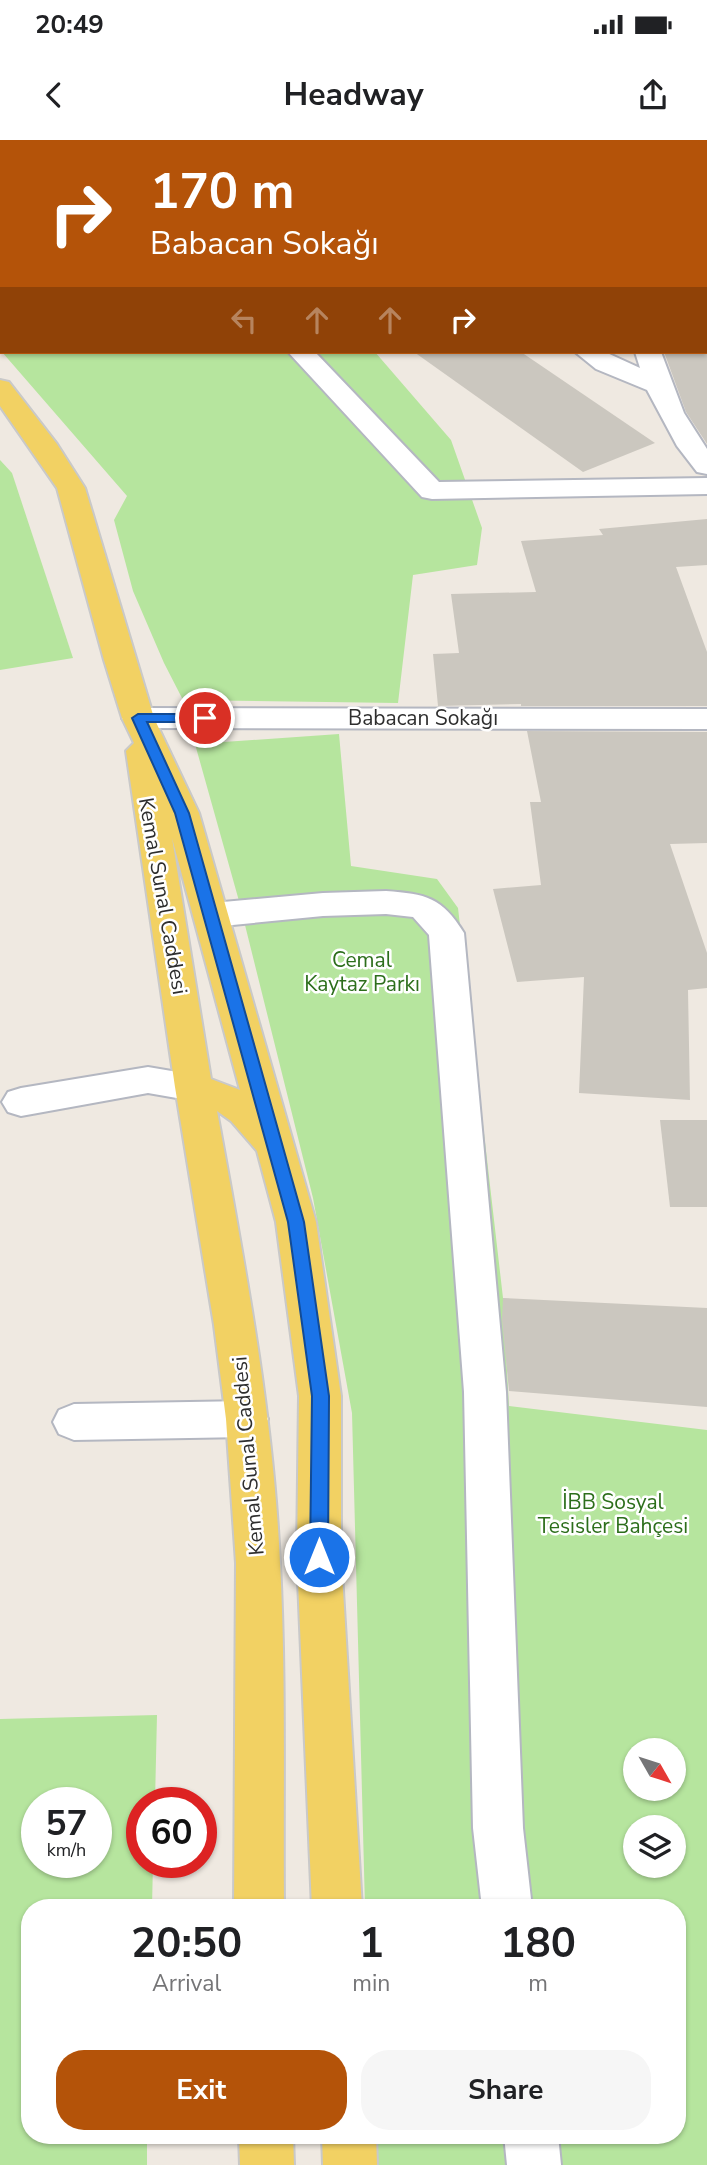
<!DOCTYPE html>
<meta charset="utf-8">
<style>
body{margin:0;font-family:"Nunito Sans",sans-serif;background:#f6f6f6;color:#202124;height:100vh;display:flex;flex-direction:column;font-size:26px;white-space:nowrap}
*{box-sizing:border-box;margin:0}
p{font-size:23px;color:#757577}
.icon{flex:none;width:38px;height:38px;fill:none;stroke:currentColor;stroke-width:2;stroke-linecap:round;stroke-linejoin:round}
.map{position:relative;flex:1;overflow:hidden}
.drawer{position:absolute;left:21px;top:1759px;width:665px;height:245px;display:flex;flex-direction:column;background:#fff;border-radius:28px;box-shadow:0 2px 5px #0004}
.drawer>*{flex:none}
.banner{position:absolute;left:0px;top:0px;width:707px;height:214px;box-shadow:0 2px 5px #0004;background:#b45309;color:#fff;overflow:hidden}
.needle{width:46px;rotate:129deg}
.buttons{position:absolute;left:623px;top:1598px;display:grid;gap:14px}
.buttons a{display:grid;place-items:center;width:63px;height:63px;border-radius:50%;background:#fff;box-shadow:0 2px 5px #0004;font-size:35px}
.speed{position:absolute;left:21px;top:1647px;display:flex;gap:14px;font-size:35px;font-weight:700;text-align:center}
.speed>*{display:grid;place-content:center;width:91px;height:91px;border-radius:50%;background:#fff;box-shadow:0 2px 5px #0004;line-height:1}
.speed small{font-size:18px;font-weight:400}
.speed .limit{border:10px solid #d22;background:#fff;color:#111}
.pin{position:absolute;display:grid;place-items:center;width:60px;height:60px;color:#fff;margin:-30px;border:4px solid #fff;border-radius:50%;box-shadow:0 2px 7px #0007}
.me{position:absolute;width:77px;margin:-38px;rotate:0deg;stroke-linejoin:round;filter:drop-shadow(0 0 5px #0008)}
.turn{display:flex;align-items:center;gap:24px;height:147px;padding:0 35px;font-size:32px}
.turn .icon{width:91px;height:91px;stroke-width:2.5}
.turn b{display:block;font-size:49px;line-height:60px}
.lanes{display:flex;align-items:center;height:66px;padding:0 35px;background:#0003;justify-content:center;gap:35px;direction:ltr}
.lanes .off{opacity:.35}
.eta{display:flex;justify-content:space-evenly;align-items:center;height:119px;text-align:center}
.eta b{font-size:42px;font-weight:700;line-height:49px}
.primary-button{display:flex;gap:14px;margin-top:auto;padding:14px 35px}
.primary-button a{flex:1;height:80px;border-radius:28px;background:#b45309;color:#fff;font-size:28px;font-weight:700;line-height:80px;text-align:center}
.primary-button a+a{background:#f6f6f6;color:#202124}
.status{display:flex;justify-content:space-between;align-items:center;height:49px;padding:0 35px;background:#fff;direction:ltr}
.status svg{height:19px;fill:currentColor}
header{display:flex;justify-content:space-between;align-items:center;height:91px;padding:0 35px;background:#fff;font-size:32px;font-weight:700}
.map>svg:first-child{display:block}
.green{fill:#b6e59e;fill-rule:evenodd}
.building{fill:#cbc7bf}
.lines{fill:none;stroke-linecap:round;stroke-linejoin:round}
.minor-casing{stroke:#b4b7c1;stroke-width:4}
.major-casing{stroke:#c9c9c9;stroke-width:4}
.minor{fill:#fff;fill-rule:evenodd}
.major{fill:#f2d163;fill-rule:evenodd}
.route{fill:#1a73e8;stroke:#114b97;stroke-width:2}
.labels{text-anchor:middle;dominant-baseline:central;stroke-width:5;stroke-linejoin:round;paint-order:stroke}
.street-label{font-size:21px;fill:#2e2e2e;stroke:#fff}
.park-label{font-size:21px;fill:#2c6e1b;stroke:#fff}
</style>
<div class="status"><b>20:49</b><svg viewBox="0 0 49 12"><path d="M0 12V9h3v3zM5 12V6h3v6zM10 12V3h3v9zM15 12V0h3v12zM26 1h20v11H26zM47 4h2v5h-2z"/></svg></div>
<header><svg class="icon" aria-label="back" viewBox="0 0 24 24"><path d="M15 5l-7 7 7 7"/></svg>Headway<svg class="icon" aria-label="share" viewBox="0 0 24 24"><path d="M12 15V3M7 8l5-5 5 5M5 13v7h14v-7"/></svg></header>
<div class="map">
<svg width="707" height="2025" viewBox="0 0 707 2025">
<rect width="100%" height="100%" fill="#efe9e1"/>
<!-- green -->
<g class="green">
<path d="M2,212H375L451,300L482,388L477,425L413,435L398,563L183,560L164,523L133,451L114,380L127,356Z"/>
<path d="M0,320L12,333L73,518L0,530Z"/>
<path d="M339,594L351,726L437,739L458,768L503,1158L509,1266L707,1290V2025H372L371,1995H677V1768L365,1767L352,1273L313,1058L239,761L195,604ZM635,1610H674V1648H635ZM635,1687H674V1726H635Z"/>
<path d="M157,1575L155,1662H142V1722H153L152,1767L30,1768V1995H147V2025H0V1579ZM96,1662V1722H37V1662Z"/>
</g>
<!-- building -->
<g class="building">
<path d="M414,212H521L655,303L583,332Z"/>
<path d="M664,212H707V304L686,272Z"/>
<path d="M707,379V425L676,427L707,512V566H521V564L438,566L433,514L459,513L451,454L536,452L521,401L603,395L599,389Z"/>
<path d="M527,591L707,592V703L670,704L707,813V848L688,850L690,960L579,953L584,837L517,842L493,749L541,745L530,662H541Z"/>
<path d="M660,980H707V1067H670Z"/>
<path d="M503,1158L707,1168V1267L509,1251L502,1180Z"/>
</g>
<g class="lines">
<!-- minor casing -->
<g class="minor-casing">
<g id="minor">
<path d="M111,0H155L110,2Z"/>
<path d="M705,11L707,12V32L705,31Z"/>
<path d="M705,60H707L705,75Z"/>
<path d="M288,212H315L439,342L707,338V354L432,359L422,357Z"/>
<path d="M575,212H605L640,228L635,212H661L684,273L707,309V334L697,332L677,306L647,250L596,229Z"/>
<path d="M138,568L707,569V589L138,588L127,585L122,578L127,571Z"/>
<path d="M386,751C426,754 442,757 464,793L506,1252L523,1688L532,1768H482L473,1688L464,1252L429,795L413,777L386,774L323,776L212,787L200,783L195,775L200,767L212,763L323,753Z"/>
<path d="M148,927L207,937L213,947L207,957L194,961L148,953L21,976L8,972L2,962L8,952L21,948Z"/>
<path d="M247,1261L262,1267L268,1279L262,1291L247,1297L74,1300L59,1294L53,1282L59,1270L74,1264Z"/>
<path d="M504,1995H558L561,2025H507Z"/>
</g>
</g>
<!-- major casing -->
<g class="major-casing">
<g id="major">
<path d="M0,240L9,242L57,304L85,348L154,578L199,673L316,1082L341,1256V1417L362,1768H312L297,1417L299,1256L276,1082L257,1011L231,981L217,971C244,1121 273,1270 280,1423C286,1537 283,1653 284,1768H234L236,1423L226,1279L214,1185L175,947L126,611L134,603L122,578L104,520L57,348L0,266ZM172,698L240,950L211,939Z"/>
<path d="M239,1995H293L294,2025H240Z"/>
<path d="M322,1995H376L377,2025H323Z"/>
</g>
</g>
<!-- minor -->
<use href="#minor" class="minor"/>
<!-- major -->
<use href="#major" class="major"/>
</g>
<!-- route -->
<path class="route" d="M138,574H205L212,578L205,582H147L189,673L304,1082L329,1256L328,1417L326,1422L319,1425L313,1422L310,1417L312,1256L288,1082L175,673L132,578Z"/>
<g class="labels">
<!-- street labels -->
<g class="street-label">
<text x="423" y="578">Babacan Sokağı</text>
<text transform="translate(163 756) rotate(80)">Kemal Sunal Caddesi</text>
<text transform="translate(248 1316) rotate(-95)">Kemal Sunal Caddesi</text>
</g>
<!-- park labels -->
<g class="park-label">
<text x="362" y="820">Cemal<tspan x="362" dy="24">Kaytaz Parkı</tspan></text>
<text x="613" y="1362">İBB Sosyal<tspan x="613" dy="24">Tesisler Bahçesi</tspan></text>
</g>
</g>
</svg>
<div class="buttons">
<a><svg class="needle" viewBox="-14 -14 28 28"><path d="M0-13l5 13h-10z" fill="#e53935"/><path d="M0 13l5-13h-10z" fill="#757577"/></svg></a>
<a><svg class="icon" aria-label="layers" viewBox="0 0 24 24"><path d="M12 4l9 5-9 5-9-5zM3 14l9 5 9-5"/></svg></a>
</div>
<div class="speed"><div>57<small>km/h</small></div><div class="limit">60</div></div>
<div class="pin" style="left:205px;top:578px;background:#d93025"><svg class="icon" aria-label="arrive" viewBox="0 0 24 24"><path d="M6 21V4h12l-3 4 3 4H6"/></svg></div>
<svg class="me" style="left:319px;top:1417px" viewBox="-20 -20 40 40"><circle r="17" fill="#1a73e8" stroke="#fff" stroke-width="3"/><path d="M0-11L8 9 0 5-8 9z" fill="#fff"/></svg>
<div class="banner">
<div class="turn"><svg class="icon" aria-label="right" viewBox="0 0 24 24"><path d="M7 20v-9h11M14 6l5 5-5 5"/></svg><div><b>170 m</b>Babacan Sokağı</div></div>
<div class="lanes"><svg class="icon off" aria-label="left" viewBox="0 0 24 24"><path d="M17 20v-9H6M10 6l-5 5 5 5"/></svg><svg class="icon off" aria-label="ahead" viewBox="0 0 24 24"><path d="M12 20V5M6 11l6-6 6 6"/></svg><svg class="icon off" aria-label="ahead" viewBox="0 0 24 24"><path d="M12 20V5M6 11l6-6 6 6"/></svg><svg class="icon" aria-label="right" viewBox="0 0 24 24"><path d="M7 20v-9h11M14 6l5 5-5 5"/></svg></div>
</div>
<section class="drawer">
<div class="eta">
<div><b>20:50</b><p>Arrival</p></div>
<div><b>1</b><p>min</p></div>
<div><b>180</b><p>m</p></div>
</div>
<div class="primary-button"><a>Exit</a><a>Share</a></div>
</section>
</div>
